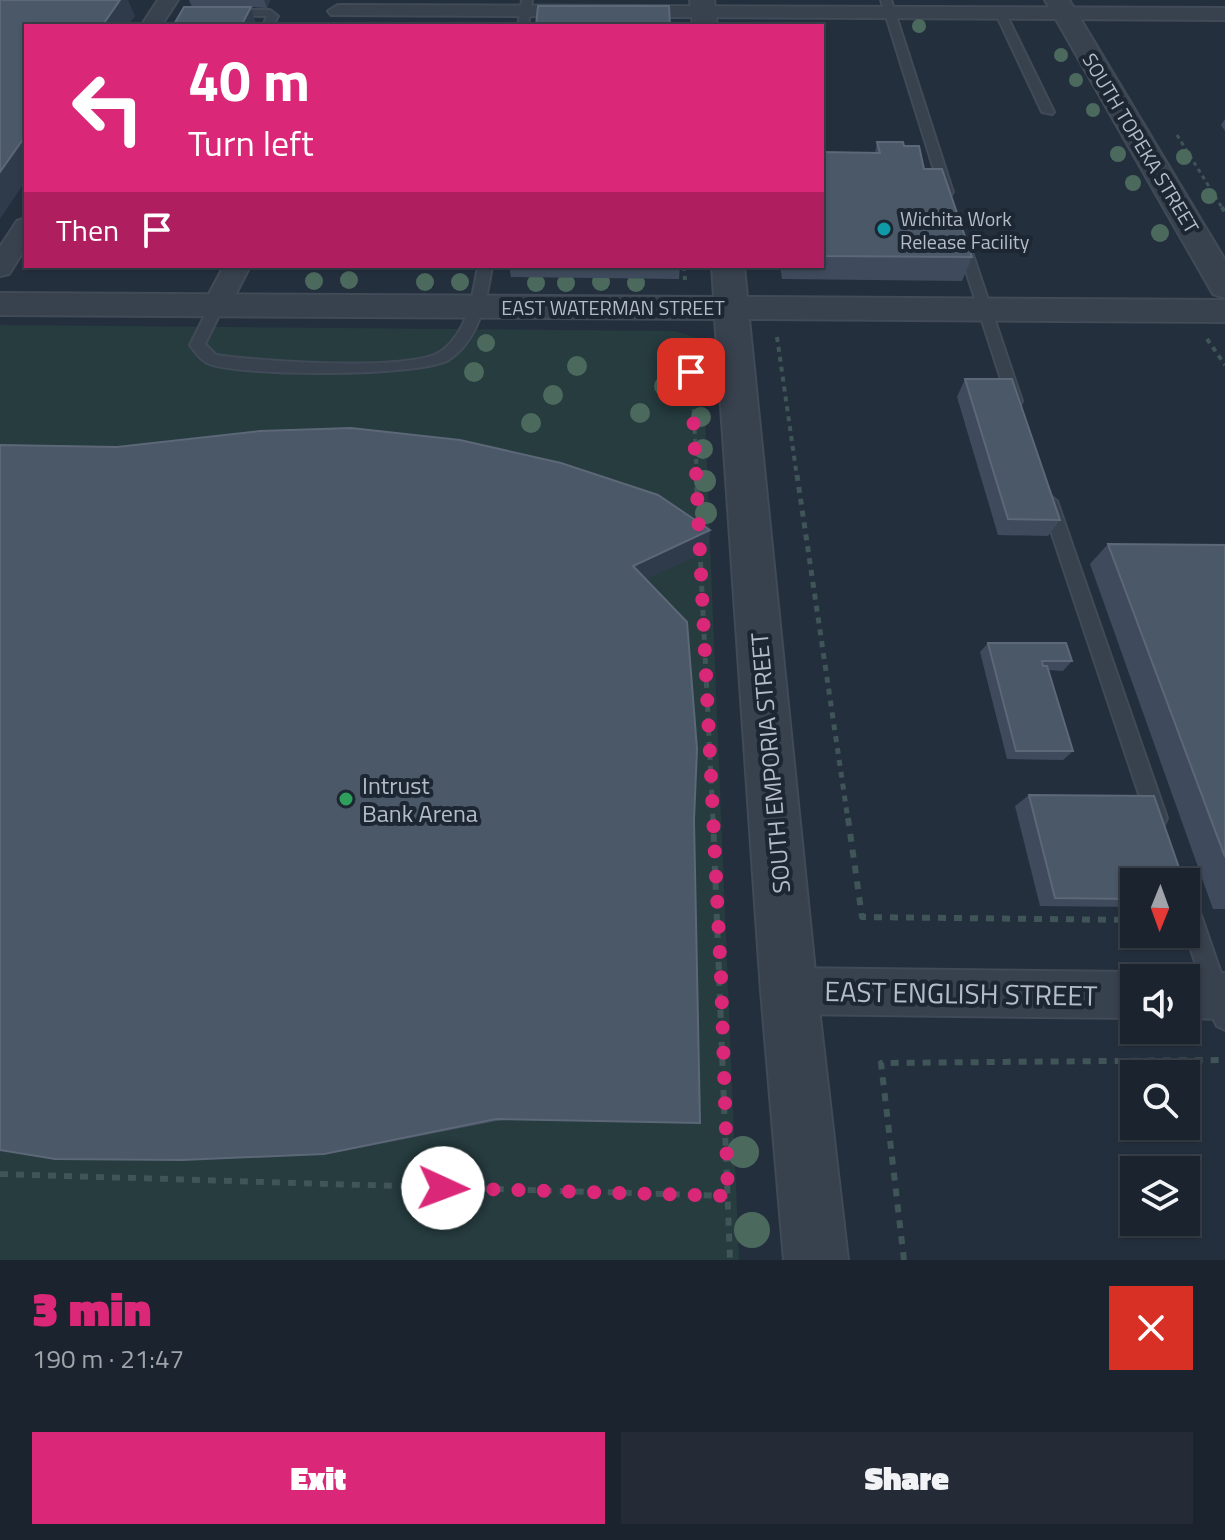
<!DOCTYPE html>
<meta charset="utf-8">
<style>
body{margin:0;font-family:"Titillium Web",sans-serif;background:#242b36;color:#f1f3f6;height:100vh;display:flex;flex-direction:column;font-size:30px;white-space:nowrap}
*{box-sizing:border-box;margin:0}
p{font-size:26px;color:#a0a4aa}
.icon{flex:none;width:44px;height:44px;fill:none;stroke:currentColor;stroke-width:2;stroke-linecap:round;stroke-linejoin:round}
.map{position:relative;height:1260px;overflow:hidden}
.side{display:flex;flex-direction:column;background:#1b232e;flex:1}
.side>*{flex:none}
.banner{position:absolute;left:24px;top:24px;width:800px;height:244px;border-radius:0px;box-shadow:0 2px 6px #0004,0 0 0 2px #39404a;background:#db2777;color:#fff;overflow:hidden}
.needle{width:52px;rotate:181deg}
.tools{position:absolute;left:1120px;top:868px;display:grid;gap:16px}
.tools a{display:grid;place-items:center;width:80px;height:80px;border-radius:0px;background:#1b232e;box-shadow:0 2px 6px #0004,0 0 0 2px #39404a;font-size:40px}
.pin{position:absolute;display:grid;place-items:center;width:68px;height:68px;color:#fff;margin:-34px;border-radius:16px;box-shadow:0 4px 12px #0006}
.me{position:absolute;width:88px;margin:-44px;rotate:92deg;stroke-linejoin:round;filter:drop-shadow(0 0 6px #0008)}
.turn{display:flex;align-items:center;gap:28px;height:168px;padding:0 32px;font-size:36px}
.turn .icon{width:104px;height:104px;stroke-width:2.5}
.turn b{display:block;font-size:56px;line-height:68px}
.then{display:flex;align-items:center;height:76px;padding:0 32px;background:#0003;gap:16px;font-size:30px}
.round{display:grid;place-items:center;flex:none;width:84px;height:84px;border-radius:0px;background:#242b36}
.overview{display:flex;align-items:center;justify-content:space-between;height:136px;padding:0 32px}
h1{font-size:48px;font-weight:800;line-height:60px;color:#db2777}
.button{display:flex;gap:16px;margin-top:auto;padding:16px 32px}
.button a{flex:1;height:92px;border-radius:0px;background:#db2777;color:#fff;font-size:32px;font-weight:800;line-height:92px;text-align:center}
.button a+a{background:#242b36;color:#f1f3f6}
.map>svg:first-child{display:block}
.green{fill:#263c3f}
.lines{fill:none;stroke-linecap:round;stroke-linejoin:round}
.service-casing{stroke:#414a57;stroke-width:4}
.minor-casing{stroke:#414a57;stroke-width:4}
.tertiary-casing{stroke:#414a57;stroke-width:4}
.path-far3{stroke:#3f5557;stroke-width:3;stroke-dasharray:4 4;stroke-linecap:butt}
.path-far2{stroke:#3f5557;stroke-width:4;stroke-dasharray:5 5;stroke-linecap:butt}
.path-far1{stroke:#3f5557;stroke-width:5;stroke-dasharray:6 6;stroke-linecap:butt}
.path{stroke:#3f5557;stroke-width:6;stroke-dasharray:8 8;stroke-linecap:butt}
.service{fill:#38414e;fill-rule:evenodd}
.minor{fill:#38414e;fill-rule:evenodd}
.tertiary{fill:#38414e;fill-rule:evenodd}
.tree{fill:#4b6a5d}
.wall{fill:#3f4b5c}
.shaded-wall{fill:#2f3b4b}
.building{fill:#4b5868;stroke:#5c6777;stroke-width:2}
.route{stroke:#db2777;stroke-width:14;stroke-dasharray:0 25.2}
.culture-dot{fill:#0f9aa8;stroke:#1d2633;stroke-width:3}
.leisure-dot{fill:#2e9e5b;stroke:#1d2633;stroke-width:3}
.labels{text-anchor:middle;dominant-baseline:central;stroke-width:8;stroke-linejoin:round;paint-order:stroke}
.far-street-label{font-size:20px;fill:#b4bcc9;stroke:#1d2633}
.far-poi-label{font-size:20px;fill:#b4bcc9;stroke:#1d2633;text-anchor:start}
.street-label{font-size:24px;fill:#b4bcc9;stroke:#1d2633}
.poi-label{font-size:24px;fill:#b4bcc9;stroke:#1d2633;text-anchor:start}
.near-street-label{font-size:28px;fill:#b4bcc9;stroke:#1d2633}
</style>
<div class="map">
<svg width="1225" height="1260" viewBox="0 0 1225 1260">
<rect width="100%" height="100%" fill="#242f3e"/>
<!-- green -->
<path class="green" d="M0,325L674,331L698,338L702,345L739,1260H0Z"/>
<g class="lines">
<!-- service casing -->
<g class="service-casing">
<g id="service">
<path d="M522,0H532L528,26H518Z"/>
<path d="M881,0H891L953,192L951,195L941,192Z"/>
<path d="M228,10H270L278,16L273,26H263L267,16L225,15L223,13Z"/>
<path d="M1001,11L1006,14L1054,112L1052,114L1042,112L996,14Z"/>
<path d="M963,239L969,243L1022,401L1020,405L1015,406L1008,401L957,243Z"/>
<path d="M478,266H492C487,299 479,339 450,359C424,377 237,377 207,363C200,359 194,351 190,345L210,305L217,301L224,305L205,344L216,355C257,361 414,373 443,350C468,330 473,295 478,266Z"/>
<path d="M1049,495L1057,501L1167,818L1164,825L1157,828L1150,825L1147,818L1041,501Z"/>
<path d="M1186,892L1194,895L1225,985V1030L1217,1026L1213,1018L1186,934Z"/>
</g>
</g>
<!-- minor casing -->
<g class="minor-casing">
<g id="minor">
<path d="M158,0H178L161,26H141Z"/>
<path d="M338,5L1225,8V20L331,15L328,11Z"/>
<path d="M26,218V247L9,274L0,276V247L17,221Z"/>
<path d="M224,266H250L227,311L217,314L207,311L203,305Z"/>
<path d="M789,968L1134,972L1148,978H1134V1018L789,1014L773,1007L766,991L773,975Z"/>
<path d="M1186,972L1225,973V1019L1186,1018V978H1172Z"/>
</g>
</g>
<!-- tertiary casing -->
<g class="tertiary-casing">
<g id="tertiary">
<path d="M690,0H714L717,26H693Z"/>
<path d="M1045,0H1069L1225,260V298L1213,294Z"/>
<path d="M712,266H744L747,297L1225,300V322L749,319L817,991L848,1260H784L761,991L715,319L0,315V293L714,297Z"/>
</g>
</g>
<!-- path-far3 -->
<path class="path-far3" d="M1177,135L1223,209"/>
<!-- path-far2 -->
<g class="path-far2">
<path d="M1222,207L1225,213"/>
<path d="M684,266L685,280"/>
<path d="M777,337L797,477"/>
<path d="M690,339L697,477"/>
<path d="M1207,339L1225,365"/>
</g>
<!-- path-far1 -->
<g class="path-far1">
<path d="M696,475L699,528"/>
<path d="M797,475L848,820"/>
<path d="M700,550L713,820"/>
</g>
<!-- path -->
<g class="path">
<path d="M713,818L730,1260"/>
<path d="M848,818L862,917L1134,920"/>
<path d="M0,1174L728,1196"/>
<path d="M904,1260L881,1063L1225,1060"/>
</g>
<!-- service -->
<use href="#service" class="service"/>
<!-- minor -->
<use href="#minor" class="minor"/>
<!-- tertiary -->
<use href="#tertiary" class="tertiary"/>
</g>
<!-- trees -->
<g class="tree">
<circle cx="919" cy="26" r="7"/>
<circle cx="1061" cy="55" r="7"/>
<circle cx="1076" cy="80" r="7"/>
<circle cx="1093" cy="110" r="7"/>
<circle cx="1118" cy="154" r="8"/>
<circle cx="1184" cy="157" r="8"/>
<circle cx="1133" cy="183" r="8"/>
<circle cx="1209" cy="196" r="8"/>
<circle cx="1160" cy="233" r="9"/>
<circle cx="349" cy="280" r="9"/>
<circle cx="314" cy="281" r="9"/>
<circle cx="425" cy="282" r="9"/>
<circle cx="460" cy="282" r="9"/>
<circle cx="601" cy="282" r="9"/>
<circle cx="536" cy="283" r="9"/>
<circle cx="566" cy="283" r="9"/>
<circle cx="636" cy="283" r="9"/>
<circle cx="486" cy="343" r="9"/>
<circle cx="687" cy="364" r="10"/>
<circle cx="577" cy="366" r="10"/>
<circle cx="474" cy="372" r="10"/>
<circle cx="664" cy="386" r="10"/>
<circle cx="553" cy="395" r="10"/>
<circle cx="640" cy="413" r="10"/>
<circle cx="701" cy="417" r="10"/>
<circle cx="531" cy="423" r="10"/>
<circle cx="703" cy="449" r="10"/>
<circle cx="705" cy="481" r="11"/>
<circle cx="706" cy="513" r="11"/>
<circle cx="743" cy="1152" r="16"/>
<circle cx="752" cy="1230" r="18"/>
</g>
<!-- wall -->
<g class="wall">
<path d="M189,0H270L267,8L251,7L256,26H173L192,7Z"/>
<path d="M1225,119V131L1221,125Z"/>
<path d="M877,142L904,146L924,169L972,257L962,281L782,279L780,266H822V152L875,153Z"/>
<path d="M509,266H680L679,279L511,277Z"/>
<path d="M965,379L1060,520L1048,536L998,535L957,397Z"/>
<path d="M0,445L710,530L706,551L646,579L502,1120L339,1152L324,1154Z"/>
<path d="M1108,544L1225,545V909H1213L1090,564Z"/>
<path d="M988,643L1072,661L1063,671L1049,670L1073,751L1063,760L1007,759L980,652Z"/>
<path d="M1029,795L1134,882V907L1040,906L1015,806Z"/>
</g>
<!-- shaded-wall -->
<g class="shaded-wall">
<path d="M120,0H128L135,16L128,26H102Z"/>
<path d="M264,0H270L267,8Z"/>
<path d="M251,7L256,26H241Z"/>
<path d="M26,135V180L0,219V172Z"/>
<path d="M710,530L706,551L632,586L633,566Z"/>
</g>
<!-- building -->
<g class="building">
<path d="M0,0H120L102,26H26V135L0,172Z"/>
<path d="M538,6H669L670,26H536Z"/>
<path d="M184,7H251L241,26H173Z"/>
<path d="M877,142H903L904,146H919L924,169H942L972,257L822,256V152L880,153Z"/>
<path d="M965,379H1012L1060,520L1008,519Z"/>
<path d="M351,428L460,440L561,463L658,495L710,530L633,566L687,622L697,749L694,820L700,1123L496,1119L324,1154L182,1160L55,1159L0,1150V445L117,447L260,431Z"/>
<path d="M1108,544L1225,545V857Z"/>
<path d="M988,643H1066L1072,661H1042L1043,666H1047L1073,751H1016Z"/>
<path d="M1029,795L1154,796L1184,882H1134V899L1055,898Z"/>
</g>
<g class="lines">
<!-- route -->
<path class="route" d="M443,1188L728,1196L721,977L691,372"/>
</g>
<!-- markers -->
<circle class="culture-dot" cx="884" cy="229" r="8"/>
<circle class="leisure-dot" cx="346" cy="799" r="8"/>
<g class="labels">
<!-- far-street labels -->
<g class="far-street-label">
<text transform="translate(1141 143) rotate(59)">SOUTH TOPEKA STREET</text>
<text x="613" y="307">EAST WATERMAN STREET</text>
</g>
<!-- far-poi labels -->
<g class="far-poi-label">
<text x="900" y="218">Wichita Work<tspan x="900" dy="23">Release Facility</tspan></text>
</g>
<!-- street labels -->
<g class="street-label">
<text transform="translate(770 763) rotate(-95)">SOUTH EMPORIA STREET</text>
</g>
<!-- poi labels -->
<g class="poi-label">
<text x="362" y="785">Intrust<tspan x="362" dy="28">Bank Arena</tspan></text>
</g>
<!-- near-street labels -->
<g class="near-street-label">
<text transform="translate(961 993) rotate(1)">EAST ENGLISH STREET</text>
</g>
</g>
</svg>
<div class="tools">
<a><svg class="needle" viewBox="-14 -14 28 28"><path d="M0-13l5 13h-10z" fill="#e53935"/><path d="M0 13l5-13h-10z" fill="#a0a4aa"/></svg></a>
<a><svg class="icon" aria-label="sound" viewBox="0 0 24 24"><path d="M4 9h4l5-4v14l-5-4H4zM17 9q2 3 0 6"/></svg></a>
<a><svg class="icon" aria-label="search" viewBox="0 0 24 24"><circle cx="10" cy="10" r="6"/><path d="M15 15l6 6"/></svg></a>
<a><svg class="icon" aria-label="layers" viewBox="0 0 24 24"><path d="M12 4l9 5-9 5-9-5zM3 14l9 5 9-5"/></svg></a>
</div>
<div class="pin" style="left:691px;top:372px;background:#d93025"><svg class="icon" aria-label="arrive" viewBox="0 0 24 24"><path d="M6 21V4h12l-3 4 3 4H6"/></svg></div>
<svg class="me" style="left:443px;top:1188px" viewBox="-20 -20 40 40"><circle r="19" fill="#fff"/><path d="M0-13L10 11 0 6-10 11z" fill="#db2777"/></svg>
<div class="banner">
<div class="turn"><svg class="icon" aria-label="left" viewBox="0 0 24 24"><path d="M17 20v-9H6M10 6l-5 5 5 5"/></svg><div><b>40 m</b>Turn left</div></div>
<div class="then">Then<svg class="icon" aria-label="arrive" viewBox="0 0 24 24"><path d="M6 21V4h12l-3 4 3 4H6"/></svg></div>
</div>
</div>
<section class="side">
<div class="overview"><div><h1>3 min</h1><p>190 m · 21:47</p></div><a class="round" style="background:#d93025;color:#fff"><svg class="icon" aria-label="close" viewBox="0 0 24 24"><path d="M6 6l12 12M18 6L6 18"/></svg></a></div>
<div class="button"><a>Exit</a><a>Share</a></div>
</section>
